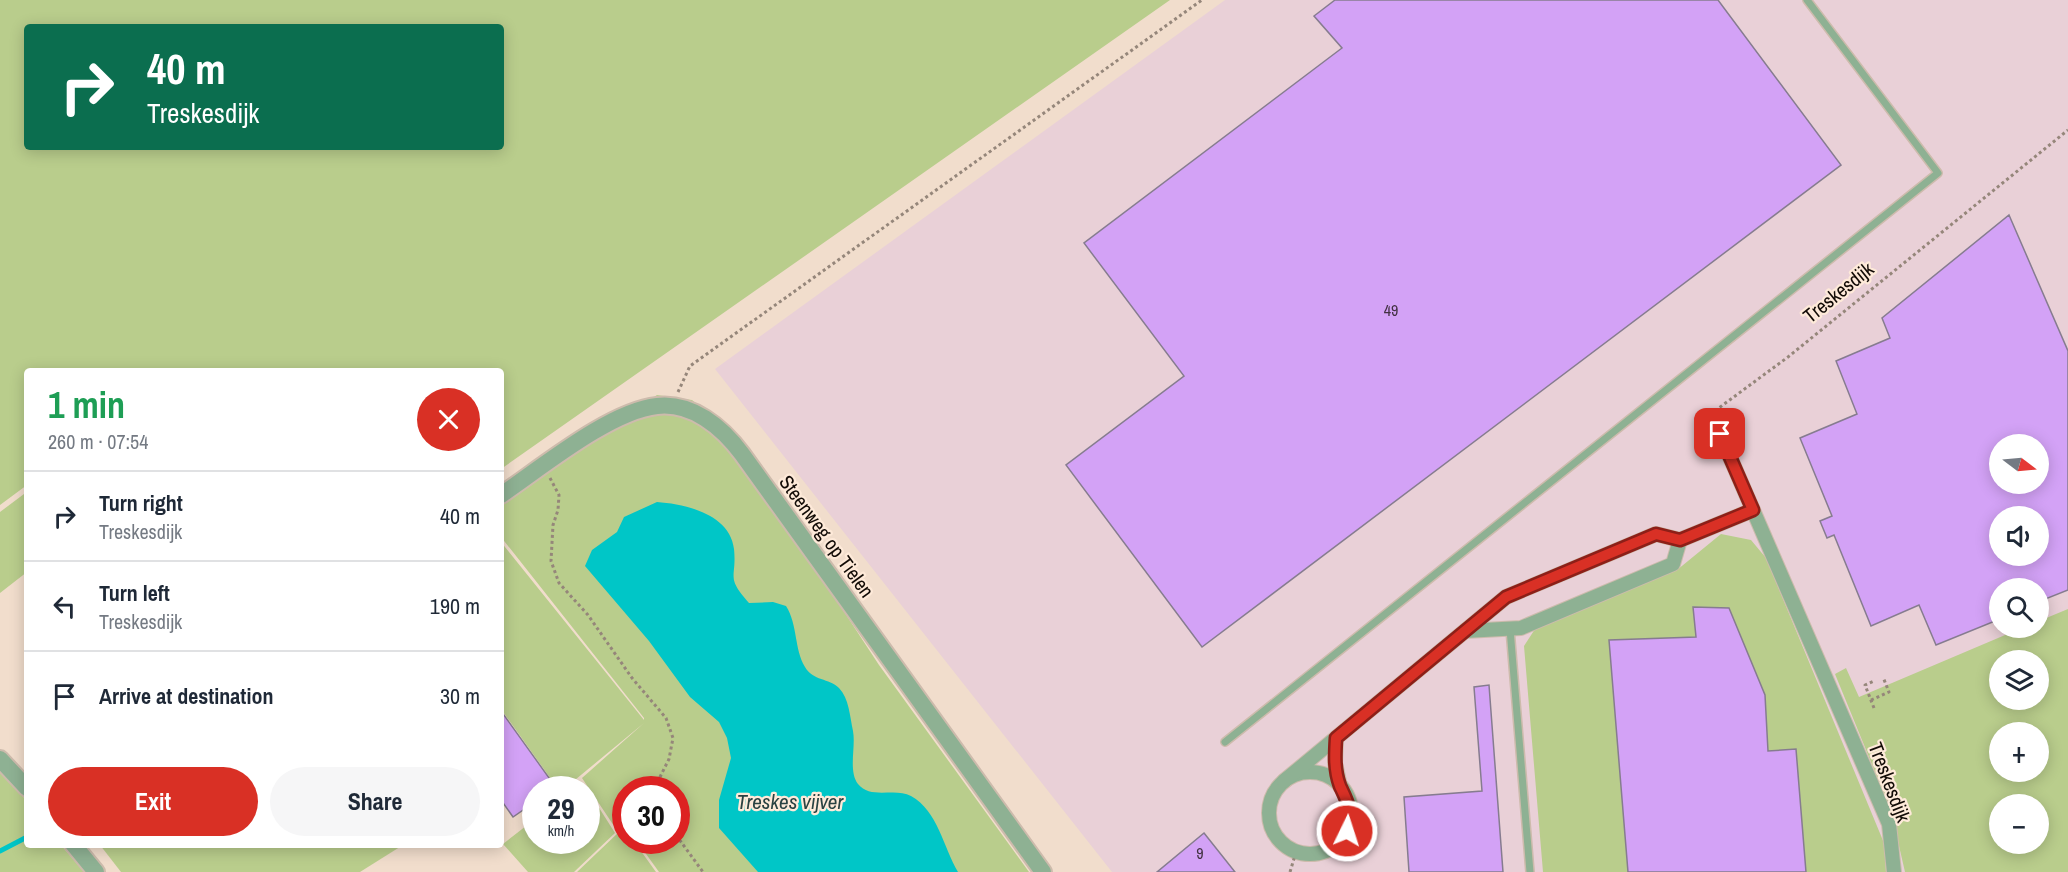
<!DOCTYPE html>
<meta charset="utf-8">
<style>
body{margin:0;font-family:"Archivo Narrow",sans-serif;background:#f6f6f7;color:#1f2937;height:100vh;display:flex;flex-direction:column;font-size:22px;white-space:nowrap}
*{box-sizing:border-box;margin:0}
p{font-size:20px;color:#747a83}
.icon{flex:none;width:33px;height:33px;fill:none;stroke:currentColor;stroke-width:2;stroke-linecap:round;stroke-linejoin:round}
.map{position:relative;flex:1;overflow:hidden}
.panel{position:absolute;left:24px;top:368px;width:480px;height:480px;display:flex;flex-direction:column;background:#fff;border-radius:6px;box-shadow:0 3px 15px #0003}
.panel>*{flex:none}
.top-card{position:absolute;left:24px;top:24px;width:480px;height:126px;border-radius:6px;box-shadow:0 3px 15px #0003;background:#0b6e4f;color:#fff;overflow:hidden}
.needle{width:39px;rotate:106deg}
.fabs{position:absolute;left:1989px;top:434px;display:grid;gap:12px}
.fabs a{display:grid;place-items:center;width:60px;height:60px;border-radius:50%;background:#fff;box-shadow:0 3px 15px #0003;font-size:30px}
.speed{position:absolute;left:522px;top:776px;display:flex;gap:12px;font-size:30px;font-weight:700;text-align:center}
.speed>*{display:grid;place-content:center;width:78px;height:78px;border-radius:50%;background:#fff;box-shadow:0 3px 15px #0003;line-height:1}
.speed small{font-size:15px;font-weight:400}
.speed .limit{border:9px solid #d22;background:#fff;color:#111}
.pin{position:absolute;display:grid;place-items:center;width:51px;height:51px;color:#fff;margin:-26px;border-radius:12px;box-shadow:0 3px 9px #0006}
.me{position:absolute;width:66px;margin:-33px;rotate:4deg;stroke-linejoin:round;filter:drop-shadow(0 0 4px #0008)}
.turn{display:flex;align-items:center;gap:21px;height:126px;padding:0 24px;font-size:27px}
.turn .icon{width:78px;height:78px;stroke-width:2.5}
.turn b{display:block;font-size:42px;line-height:51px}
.round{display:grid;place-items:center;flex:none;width:63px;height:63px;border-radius:32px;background:#f6f6f7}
.overview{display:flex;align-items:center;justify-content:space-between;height:102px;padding:0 24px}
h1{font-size:36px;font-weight:800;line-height:45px;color:#1e9e55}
.action{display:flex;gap:12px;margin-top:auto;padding:12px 24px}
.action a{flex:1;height:69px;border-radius:36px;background:#d93025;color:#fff;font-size:24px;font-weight:800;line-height:69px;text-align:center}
.action a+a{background:#f6f6f7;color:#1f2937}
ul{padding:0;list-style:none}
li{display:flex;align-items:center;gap:18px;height:90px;padding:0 24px;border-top:2px solid #e0e1e3}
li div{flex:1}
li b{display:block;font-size:22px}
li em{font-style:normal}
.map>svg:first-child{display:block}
.industrial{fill:#e9d0d7;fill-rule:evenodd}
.green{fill:#b9cd8c;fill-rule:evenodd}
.water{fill:#00c6c7}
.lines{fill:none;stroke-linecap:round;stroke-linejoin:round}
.stream{stroke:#00c6c7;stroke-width:5}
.building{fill:#d3a2f6;stroke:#867c8f;stroke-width:1.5;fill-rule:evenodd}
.service-casing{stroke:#cdbbac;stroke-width:10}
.minor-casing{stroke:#cdbbac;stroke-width:16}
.tertiary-casing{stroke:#cdbbac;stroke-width:20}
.path{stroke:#95867a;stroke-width:3;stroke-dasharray:3 3;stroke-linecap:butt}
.service{stroke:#8eb193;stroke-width:7}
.minor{stroke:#8eb193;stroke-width:14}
.tertiary{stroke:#8eb193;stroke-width:16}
.route-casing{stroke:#8d1f18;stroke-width:15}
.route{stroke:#d93025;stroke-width:10}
.labels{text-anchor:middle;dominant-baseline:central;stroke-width:4.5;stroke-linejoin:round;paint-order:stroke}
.number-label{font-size:16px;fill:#423142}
.street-label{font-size:20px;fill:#120b06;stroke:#feead9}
.water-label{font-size:21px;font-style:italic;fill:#294242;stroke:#feead9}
</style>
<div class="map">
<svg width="2068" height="872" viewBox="0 0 2068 872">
<rect width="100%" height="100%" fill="#f1ddcc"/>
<!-- industrial -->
<path class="industrial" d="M1225,0H2068V872H1112L715,369ZM2000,444H2038V483H2000ZM2000,516H2038V555H2000ZM2000,588H2038V627H2000ZM2000,660H2038V699H2000ZM2000,732H2038V771H2000ZM2000,804H2038V843H2000Z"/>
<!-- green -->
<g class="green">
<path d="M0,0H1170L501,469V370H27V485L0,505ZM27,27H501V147H27Z"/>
<path d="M657,395L692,400L709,414L738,450L879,665L1029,872H659L636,840H676V789H626V840H633L656,872H577L620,831L616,829L582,778L644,723L564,789H558L501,709V542L644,720V718L501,537V500Z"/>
<path d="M24,494L27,497V572L0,593V512Z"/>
<path d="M1721,534L1751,540L1766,558L1884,843L1886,872H1543L1524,646L1535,629L1677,570Z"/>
<path d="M2068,609V872H1905L1891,811L1835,674L1846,668L1859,697L2024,627H2038L2039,621ZM2000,660H2038V699H2000ZM2000,732H2038V771H2000ZM2000,804H2038V843H2000Z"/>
<path d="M0,771L27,801V844L61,845L84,872H0Z"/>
<path d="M584,784L615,833L574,872H528L503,844L535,819L536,840H586V789H577Z"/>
<path d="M100,845H403L360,872H121Z"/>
</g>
<!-- water -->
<path class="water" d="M657,502C685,504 730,514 734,549C737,579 725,576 749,603L773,602L786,606C798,625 794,649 805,667C813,681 829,678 839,688C849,698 850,717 853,731C856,747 848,771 858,784C871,800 895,787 911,796C938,811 943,847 958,872H758L719,828V800L731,758L727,738L719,722L690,697L649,641L585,566L592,550L617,532L624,517Z"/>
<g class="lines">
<!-- stream -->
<path class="stream" d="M0,851L27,837"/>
</g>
<!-- building -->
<g class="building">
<path d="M1335,0H1718L1841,165L1202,647L1066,465L1184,376L1084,243L1342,48L1314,16Z"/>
<path d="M2009,215L2068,351V590L2038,602V588H2000V619L1936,645L1919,605L1871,626L1834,535L1827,538L1820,521L1832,516L1800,438L1857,414L1836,361L1890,338L1882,318ZM2000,444H2038V483H2000ZM2000,516H2038V555H2000Z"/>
<path d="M1693,607L1729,608L1765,695L1768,751L1796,749L1806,872H1628L1609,640L1696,637Z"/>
<path d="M1489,685L1503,872H1409L1404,797L1482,791L1474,687Z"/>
<path d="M501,711L557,789H536V801L513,817L501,800Z"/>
<path d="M1204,833L1235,872H1157Z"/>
</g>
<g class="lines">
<!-- service casing -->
<g class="service-casing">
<g id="service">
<path d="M1510,629L1530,872"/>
<path d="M1225,742L1938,173L1807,0"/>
</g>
</g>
<!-- minor casing -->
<g class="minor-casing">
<g id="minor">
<path d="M1720,434L1889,824L1894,872"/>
<path d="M1465,631L1521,628L1673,564L1680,540"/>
<path d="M1336,738L1335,763L1340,786"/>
<circle cx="1310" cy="813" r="41"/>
<path d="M1284,781L1506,597L1656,534L1680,540L1753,510"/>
</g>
</g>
<!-- tertiary casing -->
<g class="tertiary-casing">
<g id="tertiary">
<path d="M501,495C541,468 610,411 657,406C692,402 722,427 742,454L1043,872"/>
<path d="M0,759L27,788"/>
<path d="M73,844L96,872"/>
</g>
</g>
<!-- path -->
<g class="path">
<path d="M678,392L690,366L1202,0"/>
<path d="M1715,421L1712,413L1788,357L2068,130"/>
<path d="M550,478L559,495L558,510L553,525L551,561L559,583L588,615L632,678L666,718L673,738L669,759L654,789"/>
<path d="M1871,700L1889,692L1883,677"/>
<path d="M1874,708L1865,685L1874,681"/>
<path d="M676,835L703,872"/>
<path d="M1290,872L1296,852"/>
</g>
<!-- service -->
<use href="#service" class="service"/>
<!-- minor -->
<use href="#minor" class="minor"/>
<!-- tertiary -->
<use href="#tertiary" class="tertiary"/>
</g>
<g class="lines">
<!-- route casing -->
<g class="route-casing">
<path id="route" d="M1347,831C1353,811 1348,803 1340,786C1334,770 1335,754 1336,738L1506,597L1656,534L1680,540L1753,510L1720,434"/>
</g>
<!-- route -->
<use href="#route" class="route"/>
</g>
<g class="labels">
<!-- number labels -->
<g class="number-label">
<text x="1391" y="310">49</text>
<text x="1200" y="853">9</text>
</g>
<!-- street labels -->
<g class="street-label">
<text transform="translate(1838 292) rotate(-39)">Treskesdijk</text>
<text transform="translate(827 536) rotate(54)">Steenweg op Tielen</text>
<text transform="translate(1890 782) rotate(69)">Treskesdijk</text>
</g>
<!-- water labels -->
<g class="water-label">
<text x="790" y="801">Treskes vijver</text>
</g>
</g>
</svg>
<div class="fabs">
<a><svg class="needle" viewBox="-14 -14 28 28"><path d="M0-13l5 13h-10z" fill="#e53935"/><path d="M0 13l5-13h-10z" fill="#747a83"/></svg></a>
<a><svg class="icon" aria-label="sound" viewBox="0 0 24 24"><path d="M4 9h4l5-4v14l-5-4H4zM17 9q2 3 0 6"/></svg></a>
<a><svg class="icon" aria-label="search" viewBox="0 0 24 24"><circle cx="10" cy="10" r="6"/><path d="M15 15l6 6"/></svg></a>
<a><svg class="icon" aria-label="layers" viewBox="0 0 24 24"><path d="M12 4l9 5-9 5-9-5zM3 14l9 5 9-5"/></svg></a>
<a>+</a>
<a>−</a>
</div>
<div class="speed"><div>29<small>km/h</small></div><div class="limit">30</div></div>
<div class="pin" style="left:1720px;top:434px;background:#d93025"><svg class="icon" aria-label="arrive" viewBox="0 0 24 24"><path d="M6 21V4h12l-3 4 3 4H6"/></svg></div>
<svg class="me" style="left:1347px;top:831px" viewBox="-20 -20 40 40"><circle r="17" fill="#d93025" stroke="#fff" stroke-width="3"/><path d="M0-11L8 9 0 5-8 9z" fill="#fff"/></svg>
<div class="top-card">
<div class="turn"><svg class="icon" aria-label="right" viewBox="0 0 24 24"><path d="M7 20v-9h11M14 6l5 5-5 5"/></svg><div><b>40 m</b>Treskesdijk</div></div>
</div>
<section class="panel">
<div class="overview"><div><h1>1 min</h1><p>260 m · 07:54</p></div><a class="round" style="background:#d93025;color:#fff"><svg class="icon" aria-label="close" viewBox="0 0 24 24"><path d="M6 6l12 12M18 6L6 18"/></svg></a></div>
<ul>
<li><svg class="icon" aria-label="right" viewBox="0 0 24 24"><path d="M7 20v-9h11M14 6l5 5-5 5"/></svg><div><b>Turn right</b><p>Treskesdijk</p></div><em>40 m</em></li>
<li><svg class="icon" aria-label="left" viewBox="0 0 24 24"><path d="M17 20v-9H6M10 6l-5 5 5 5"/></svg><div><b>Turn left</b><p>Treskesdijk</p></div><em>190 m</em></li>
<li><svg class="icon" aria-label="arrive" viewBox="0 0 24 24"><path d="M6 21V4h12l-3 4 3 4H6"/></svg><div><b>Arrive at destination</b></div><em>30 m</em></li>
</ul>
<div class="action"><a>Exit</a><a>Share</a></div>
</section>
</div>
